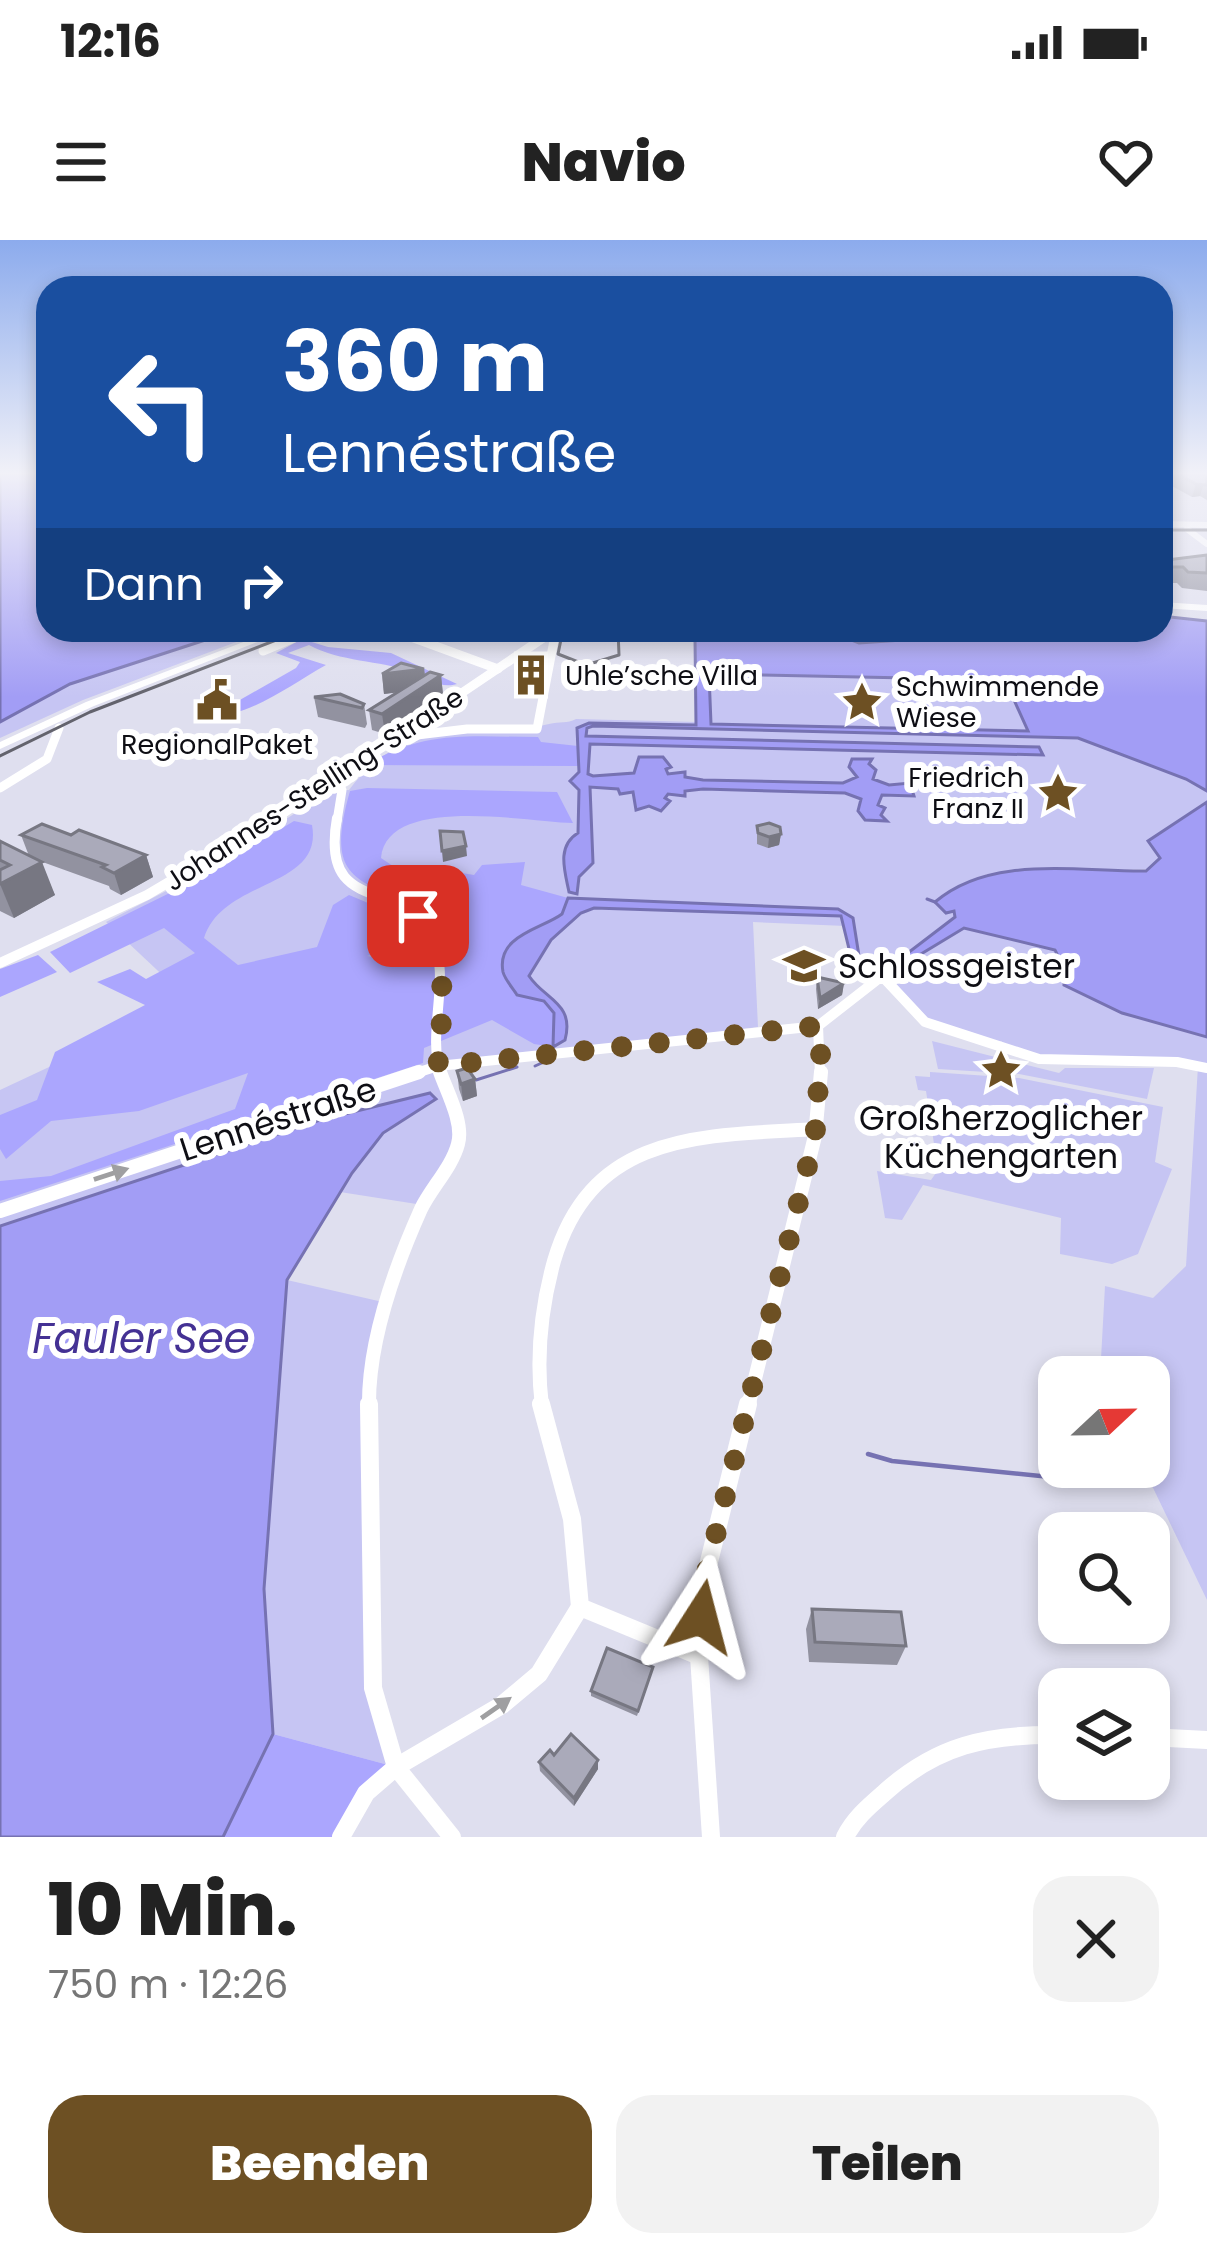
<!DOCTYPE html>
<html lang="de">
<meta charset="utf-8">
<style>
body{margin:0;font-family:Poppins,sans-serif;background:#f2f2f2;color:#222;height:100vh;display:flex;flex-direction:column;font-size:45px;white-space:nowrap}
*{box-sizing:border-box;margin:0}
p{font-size:39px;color:#767676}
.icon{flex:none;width:66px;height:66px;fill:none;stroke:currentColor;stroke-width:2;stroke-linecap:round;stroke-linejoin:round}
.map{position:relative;height:1597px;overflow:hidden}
.panel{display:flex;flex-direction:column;background:#fff;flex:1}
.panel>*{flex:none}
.hud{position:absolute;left:36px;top:36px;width:1137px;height:366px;border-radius:36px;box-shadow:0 6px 18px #0003;background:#1a4fa0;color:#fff;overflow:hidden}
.needle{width:78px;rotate:68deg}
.fabs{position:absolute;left:1038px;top:1116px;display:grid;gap:24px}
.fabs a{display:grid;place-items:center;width:132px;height:132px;border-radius:24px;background:#fff;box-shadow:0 6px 18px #0003;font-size:60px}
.pin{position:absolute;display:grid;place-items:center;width:102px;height:102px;color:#fff;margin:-51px;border-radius:24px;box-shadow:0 6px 18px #0006}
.me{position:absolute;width:132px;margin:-66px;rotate:9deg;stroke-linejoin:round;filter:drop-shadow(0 0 9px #0008)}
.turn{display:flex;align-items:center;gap:42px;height:252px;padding:0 48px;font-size:54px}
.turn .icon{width:156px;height:156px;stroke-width:2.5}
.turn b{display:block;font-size:84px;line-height:102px}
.then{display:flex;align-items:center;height:114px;padding:0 48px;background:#0003;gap:24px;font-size:45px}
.round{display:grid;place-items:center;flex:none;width:126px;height:126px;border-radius:36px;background:#f2f2f2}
.summary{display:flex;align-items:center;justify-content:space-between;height:204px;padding:0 48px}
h1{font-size:72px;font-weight:800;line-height:90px}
.button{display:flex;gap:24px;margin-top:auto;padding:24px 48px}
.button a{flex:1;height:138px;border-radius:36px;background:#6d5023;color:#fff;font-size:48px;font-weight:800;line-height:138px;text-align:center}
.button a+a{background:#f2f2f2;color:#222}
.status{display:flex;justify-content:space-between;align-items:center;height:84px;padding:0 60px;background:#fff;direction:ltr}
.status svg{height:33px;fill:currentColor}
header{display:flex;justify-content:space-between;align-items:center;height:156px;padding:0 48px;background:#fff;font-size:54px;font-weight:800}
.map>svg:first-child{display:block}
.green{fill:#c6c5f3}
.forest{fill:#aba6fe}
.water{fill:#a29df5;stroke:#7672b2;stroke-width:3;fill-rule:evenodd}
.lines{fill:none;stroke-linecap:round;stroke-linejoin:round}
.stream-far1{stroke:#7672b2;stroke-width:3}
.stream{stroke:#7672b2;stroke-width:4.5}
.minor-far4{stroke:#fff;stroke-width:6}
.minor-far3{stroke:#fff;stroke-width:9}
.minor-far2{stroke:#fff;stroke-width:10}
.minor-far1{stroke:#fff;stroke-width:14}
.minor{stroke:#fff;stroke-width:18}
.tertiary{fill:#fff;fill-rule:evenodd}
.tram{stroke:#63636d;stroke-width:3}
.wall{fill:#9292a0}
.shaded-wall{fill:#777782}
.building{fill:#aaaaba;stroke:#777782;stroke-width:3}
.oneway{fill:#9f9fa1}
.route{stroke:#6d5023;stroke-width:21;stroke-dasharray:0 37.8}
.labels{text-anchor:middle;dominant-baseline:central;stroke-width:12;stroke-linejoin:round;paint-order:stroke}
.far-poi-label{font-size:27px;fill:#0e0e14;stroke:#fff;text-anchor:start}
.far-street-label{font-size:27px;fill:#0e0e14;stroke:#fff}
.poi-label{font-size:33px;fill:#0e0e14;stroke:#fff;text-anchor:start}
.street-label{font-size:33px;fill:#0e0e14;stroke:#fff}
.near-water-label{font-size:42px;font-style:italic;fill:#443194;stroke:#fff}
</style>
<div class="status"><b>12:16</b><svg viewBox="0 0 49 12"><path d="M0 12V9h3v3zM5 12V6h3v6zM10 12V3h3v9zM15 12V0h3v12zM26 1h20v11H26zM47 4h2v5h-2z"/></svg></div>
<header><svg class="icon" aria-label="menu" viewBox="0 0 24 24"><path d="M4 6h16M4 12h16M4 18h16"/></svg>Navio<svg class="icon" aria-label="heart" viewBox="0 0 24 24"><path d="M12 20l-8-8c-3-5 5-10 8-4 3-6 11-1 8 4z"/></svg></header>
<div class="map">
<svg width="1207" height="1597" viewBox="0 0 1207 1597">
<rect width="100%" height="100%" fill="#dfdfef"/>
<!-- green -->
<g class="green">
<path d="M236,390H268L83,460L0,498V482L70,444Z"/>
<path d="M708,434L1005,440L1028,491L710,484Z"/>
<path d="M576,479L697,482L696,488L1078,498L1186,539L1207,551V562L1149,601L1161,618L1151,629L987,634L941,665L946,673H957L955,677L968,690L1055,710L1064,728L1065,746L1122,773L1207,797V1360L1143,1227H1149V1137H1100L1105,1046L1153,1058L1186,1026L1198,826L1039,819L925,782L881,735H853L846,686L753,682L758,787L439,827L458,905L423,965L340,952L383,892L436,859L430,853L320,880L0,986V850L190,761L106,682L211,628L329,551L349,550C406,473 468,503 549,484C560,481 567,484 576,479Z"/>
<path d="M932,801L1059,833L1065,828H1154L1147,859L1019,834L938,829Z"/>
<path d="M930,832L1019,838L1163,867L1155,922L1172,929L1138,1014L1112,1024L1060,1014L1061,978L923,945L902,980L885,978L877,931L931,940L938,930L926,851L918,850L915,836L930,837Z"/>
<path d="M287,1040L387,1063L369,1142L373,1448L396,1527L273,1494L264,1349Z"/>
</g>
<!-- forest -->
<g class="forest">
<path d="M302,399L328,407L391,413L457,444C440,449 428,438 412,432C379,420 340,422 309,405L288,413L326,425C288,446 244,482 199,476L217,473L296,428L300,422L276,413Z"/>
<path d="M538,497L541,502L578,506L579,526L366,525C425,489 472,497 538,497Z"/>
<path d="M367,548L557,552L573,583C527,582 387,554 381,618L412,639L450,631L474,635L482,625L525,622L521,645L568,658L562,674C536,694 505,692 504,732L524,754L544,761L554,773L553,807L534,804L492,780L424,808L423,823L0,961V941L51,936L235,869L248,833L139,871L51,881L6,919L0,909V875L37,860L55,812L145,765L97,742L130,729L146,739L195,713L164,688L70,733L50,712L194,641L294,581L312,585C324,649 223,638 204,698L238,725L317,707L333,665L349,655L404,678L405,684L390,709L367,716L386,719L429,679C367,634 321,652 350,551Z"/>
<path d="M38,715L57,732L0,757V729Z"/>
<path d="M273,1494L396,1527L341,1597H223Z"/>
</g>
<!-- water -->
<g class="water">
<path d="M0,233H48V390H236L70,444L0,482Z"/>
<path d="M1161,376L1207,381V551L1186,539L1078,498L593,486L587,488L586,496L1039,507L1043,515L590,504L588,534L593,536L634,533L639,517H663L671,527L666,529L668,534L685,532V537L703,540L843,543L857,537L849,527L852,519H872L869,524L876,530L873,539L889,545L910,543L914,556L882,555L878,565L885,568L881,575L887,581L865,580L858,571L861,559L845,553L703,549L685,551V556L668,554L665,558L670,561L661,571L649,566L636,570L633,552L620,554L618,549L590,547L593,623L579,637L577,654L569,652C565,632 556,606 578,593L579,550L570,541L579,532L577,488L589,483L696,485L695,398L732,390H826L859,403L931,398L920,390H1161ZM709,434L1005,440L1028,491L711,484Z"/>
<path d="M1207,562V797L1122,773L1064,745V728L1055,710L964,688L911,720L896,722L955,677L954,671L946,673L935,662C991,614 1078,632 1146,631L1160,618L1148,601Z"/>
<path d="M568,658L838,669L853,678L859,716L867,720L851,717L841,676L594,668L581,673L551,700L529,736C545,760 575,763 565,800L553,807L554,773L544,761L517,755C515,751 505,740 503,732C496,695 542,689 562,674Z"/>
<path d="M430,853L436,859L383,893L352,933L287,1040L264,1349L273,1494L223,1597H0V986L320,880Z"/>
</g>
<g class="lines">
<!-- stream-far1 -->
<g class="stream-far1">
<path d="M927,659L935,662"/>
<path d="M535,826L544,822"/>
<path d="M476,840L517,827"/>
</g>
<!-- stream -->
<path class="stream" d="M868,1214L892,1221L1089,1241"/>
<!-- minor-far4 -->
<g class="minor-far4">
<path d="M1161,284L1207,285"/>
<path d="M1187,289L1207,304"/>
</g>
<!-- minor-far3 -->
<g class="minor-far3">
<path d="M392,390L498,429"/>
<path d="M302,395L320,398L340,390"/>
<path d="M263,411L313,390"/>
<path d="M400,497L467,489H537L556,390"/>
<path d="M336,538L342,550L337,581"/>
<path d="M0,548L47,519L59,488"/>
<path d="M272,581L555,390"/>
</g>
<!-- minor-far2 -->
<g class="minor-far2">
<path d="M337,578C319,679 405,636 432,695C452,739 426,791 441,835"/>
<path d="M0,723L147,655L277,578"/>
<path d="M882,736L925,782L1039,819L1177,822L1207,828"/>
<path d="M818,786L820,835"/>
<path d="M410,835L438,826L818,786L882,736L885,715"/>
</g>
<!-- minor-far1 -->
<g class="minor-far1">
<path d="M0,971L419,832"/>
<path d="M369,1167C368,1103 395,1027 421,969C431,948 452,927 458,904C464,883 447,852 440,832"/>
<path d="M542,1167C536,1118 541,1068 554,1021C592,891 702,896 816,889"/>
<path d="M748,1167L815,896L821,832"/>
</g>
<!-- minor -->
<g class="minor">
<path d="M369,1164L373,1448L396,1527L452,1597"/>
<path d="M541,1164L572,1279L580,1367L699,1416"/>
<path d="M1149,1497L1207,1500"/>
<path d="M341,1597L366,1553L396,1527L502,1465L539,1434L580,1367"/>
<path d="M711,1597L699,1416L702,1350L748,1164"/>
<path d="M845,1597C854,1579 868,1567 883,1554C936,1505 988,1494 1059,1495"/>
</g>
<!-- tertiary -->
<g class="tertiary">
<path d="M1161,362L1207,365V371L1161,368Z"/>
<path d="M275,390H288L94,466L0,509V502L86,462Z"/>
</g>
<!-- tram -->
<g class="tram">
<path d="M1161,290H1207"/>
<path d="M563,390L558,414L586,425L619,415L618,390"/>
<path d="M0,516L90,472L302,390"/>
</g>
</g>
<!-- wall -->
<g class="wall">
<path d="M1161,233H1207V260L1200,256L1192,257L1161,240Z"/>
<path d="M1207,315V351L1182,348L1177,343H1161V317L1167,320Z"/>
<path d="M424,429L425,435H441L443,455L385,494L372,490L369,470L397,452L384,454L382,434Z"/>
<path d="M314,457L364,464L367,484L365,488L318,477Z"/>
<path d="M757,586L781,594L779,605L768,608L757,604Z"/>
<path d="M21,595H71L146,615L153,637L121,655L110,649L109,646L37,620L55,655L14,678L0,671V600L29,616Z"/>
<path d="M817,737L844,743L842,755L818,769L816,749Z"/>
<path d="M457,831L475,839L477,856L463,861L459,849Z"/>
<path d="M812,1369L906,1406L897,1425L809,1422L806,1389Z"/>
<path d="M653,1427L637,1476L591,1456V1451Z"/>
<path d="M554,1515L598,1520V1529L574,1566L540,1531L539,1522Z"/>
</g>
<!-- shaded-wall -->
<g class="shaded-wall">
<path d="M1204,243L1200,256L1192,257L1196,244Z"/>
<path d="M424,429L426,445L441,435L443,455L385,494L382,474L418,450L384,454L382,434Z"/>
<path d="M781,594L779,605L768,608L769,597Z"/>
<path d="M466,606L467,616L443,622L442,611Z"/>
<path d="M146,615L153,637L121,655L114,633Z"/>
<path d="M42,622L55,655L14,678L0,644Z"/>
<path d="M844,743L842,755L818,769L820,758Z"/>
<path d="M475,839L477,856L463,861L461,844Z"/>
<path d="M598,1520V1529L574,1566V1558Z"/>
</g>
<!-- building -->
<g class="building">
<path d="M1176,233H1207V245L1196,244Z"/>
<path d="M1207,315V333L1188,332L1183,327H1161V317L1167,320Z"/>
<path d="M401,423L424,429L382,434Z"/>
<path d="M430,432L441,435L382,474L369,470Z"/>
<path d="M340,454L364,464L362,468L314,457Z"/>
<path d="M769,583L780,587L781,594L769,597L758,593L757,586Z"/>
<path d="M42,584L71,595L79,590L146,615L114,633L102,627L106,625L21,595Z"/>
<path d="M440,591L463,592L466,606L442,611Z"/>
<path d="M0,601L42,622L0,644V630L10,625L0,620Z"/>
<path d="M817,737L844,743L820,758Z"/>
<path d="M467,828L475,839L461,844L457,831Z"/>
<path d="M812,1369L901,1372L906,1406L815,1402Z"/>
<path d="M607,1408L653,1427L638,1471L591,1451Z"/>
<path d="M571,1494L598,1520L574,1558L539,1522L550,1510L554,1515Z"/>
</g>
<!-- one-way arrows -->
<defs><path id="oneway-solid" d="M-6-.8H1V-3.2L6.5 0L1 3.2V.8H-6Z" transform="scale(3)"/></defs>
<g class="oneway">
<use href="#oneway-solid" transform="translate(111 934) rotate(-18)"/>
<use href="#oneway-solid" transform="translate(496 1468) rotate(-35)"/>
</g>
<!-- sky -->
<linearGradient id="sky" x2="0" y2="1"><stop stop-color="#8cabed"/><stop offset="0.51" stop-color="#f1f1f8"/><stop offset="1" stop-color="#f1f1f8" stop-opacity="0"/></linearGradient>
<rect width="1207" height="457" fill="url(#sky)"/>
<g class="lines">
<!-- route -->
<path class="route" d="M418,676C452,713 441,780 438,826L818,786L822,794L815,896L702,1350L701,1377"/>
</g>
<!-- icons -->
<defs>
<g id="building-bare" transform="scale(3.24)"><path d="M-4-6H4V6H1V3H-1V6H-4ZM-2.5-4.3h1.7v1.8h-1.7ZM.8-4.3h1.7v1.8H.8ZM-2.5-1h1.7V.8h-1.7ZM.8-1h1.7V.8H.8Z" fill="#6d5023" stroke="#fff" stroke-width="2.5" paint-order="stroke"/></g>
<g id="civic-bare" transform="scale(3.24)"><path d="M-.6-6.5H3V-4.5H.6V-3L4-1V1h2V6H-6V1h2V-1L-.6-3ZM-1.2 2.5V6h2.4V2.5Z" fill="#6d5023" stroke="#fff" stroke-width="2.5" paint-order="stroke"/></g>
<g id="sight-bare" transform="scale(3.24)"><path d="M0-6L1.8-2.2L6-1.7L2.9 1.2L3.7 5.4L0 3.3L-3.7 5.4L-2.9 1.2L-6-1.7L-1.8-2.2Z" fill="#6d5023" stroke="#fff" stroke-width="2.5" paint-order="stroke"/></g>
<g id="school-bare" transform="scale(3.24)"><path d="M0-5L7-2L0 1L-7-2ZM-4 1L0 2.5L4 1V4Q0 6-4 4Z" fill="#6d5023" stroke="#fff" stroke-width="2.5" paint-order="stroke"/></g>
</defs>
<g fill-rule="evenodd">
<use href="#building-bare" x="531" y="435"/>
<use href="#civic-bare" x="217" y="460"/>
<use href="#sight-bare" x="862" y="462"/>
<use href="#sight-bare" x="1058" y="553"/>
<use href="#school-bare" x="804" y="726"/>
<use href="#sight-bare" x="1001" y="830"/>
</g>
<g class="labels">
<!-- far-poi labels -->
<g class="far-poi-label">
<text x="565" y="435">Uhle’sche Villa</text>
<text x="896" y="446">Schwimmende<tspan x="896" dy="31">Wiese</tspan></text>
<text x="217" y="504" text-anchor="middle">RegionalPaket</text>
<text x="1024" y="537" text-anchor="end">Friedrich<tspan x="1024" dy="31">Franz II</tspan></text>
</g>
<!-- far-street labels -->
<g class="far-street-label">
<text transform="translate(314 549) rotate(-33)">Johannes-Stelling-Straße</text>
</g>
<!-- poi labels -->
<g class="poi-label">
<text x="838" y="726">Schlossgeister</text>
<text x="1001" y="878" text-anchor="middle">Großherzoglicher<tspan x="1001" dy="38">Küchengarten</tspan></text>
</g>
<!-- street labels -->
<g class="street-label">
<text transform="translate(278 879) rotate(-18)">Lennéstraße</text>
</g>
<!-- near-water labels -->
<g class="near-water-label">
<text x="141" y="1098">Fauler See</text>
</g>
</g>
</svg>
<div class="fabs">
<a><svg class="needle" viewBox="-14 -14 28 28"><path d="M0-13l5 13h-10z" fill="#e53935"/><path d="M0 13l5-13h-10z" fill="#767676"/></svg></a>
<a><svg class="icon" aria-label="search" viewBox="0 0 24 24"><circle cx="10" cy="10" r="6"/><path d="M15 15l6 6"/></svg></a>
<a><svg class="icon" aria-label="layers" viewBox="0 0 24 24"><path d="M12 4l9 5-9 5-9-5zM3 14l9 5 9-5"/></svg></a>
</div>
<div class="pin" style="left:418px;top:676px;background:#d93025"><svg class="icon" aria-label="arrive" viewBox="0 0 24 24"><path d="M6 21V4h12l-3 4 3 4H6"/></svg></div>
<svg class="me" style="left:701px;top:1377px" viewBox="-20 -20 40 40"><path d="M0-17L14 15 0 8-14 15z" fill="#6d5023" stroke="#fff" stroke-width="4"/></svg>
<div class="hud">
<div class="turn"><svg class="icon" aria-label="left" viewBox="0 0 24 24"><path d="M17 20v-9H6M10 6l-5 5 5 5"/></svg><div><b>360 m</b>Lennéstraße</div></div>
<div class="then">Dann<svg class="icon" aria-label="right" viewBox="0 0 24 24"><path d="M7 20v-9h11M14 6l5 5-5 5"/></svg></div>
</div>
</div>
<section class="panel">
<div class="summary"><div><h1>10 Min.</h1><p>750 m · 12:26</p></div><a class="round"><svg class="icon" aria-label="close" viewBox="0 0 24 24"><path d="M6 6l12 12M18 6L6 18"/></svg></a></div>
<div class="button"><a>Beenden</a><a>Teilen</a></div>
</section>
